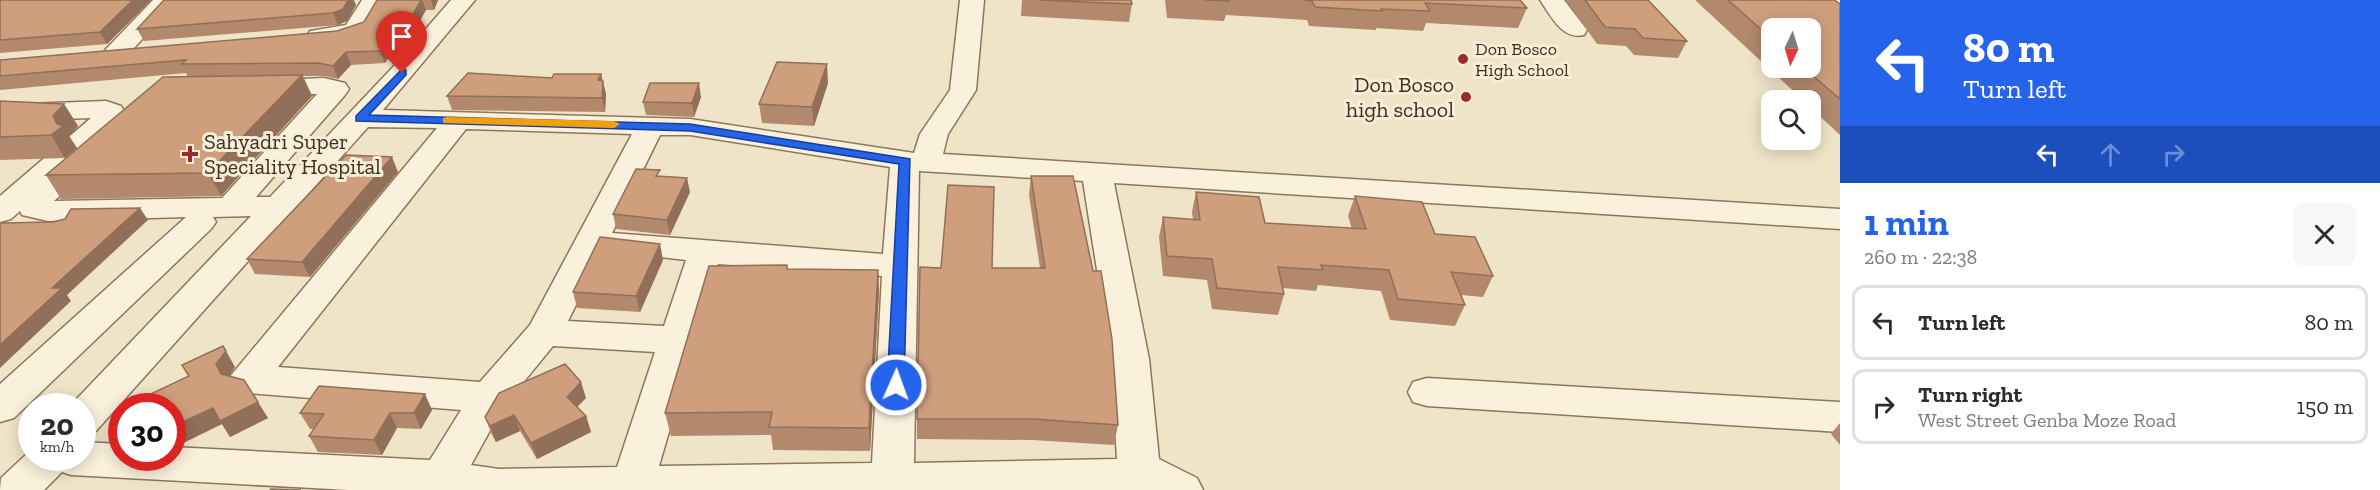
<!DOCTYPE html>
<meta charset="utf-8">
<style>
body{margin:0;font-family:"Zilla Slab",serif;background:#f7f7f7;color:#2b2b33;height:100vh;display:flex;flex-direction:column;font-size:22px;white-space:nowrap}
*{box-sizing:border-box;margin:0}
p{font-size:20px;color:#7c7c81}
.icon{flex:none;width:33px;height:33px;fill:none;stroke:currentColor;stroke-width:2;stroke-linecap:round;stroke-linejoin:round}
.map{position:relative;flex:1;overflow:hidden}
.details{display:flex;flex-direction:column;background:#fff;width:540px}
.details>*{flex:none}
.top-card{background:#2563eb;color:#fff;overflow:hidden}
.needle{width:39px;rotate:184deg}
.controls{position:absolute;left:1761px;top:18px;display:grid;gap:12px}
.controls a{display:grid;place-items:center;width:60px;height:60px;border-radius:12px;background:#fff;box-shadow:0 3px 15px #0003;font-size:30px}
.speed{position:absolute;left:18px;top:393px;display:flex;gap:12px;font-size:30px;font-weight:700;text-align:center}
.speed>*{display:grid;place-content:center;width:78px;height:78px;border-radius:50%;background:#fff;box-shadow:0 3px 15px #0003;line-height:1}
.speed small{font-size:15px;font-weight:400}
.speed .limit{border:9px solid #d22;background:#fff;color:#111}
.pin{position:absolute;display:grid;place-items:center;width:51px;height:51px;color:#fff;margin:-62px -26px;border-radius:50% 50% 50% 0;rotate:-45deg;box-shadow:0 0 6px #0007}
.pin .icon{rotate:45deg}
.me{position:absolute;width:66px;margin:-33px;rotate:2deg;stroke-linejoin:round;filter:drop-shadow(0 0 4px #0008)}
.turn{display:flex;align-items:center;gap:21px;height:126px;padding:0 24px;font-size:27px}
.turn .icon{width:78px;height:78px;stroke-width:2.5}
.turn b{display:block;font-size:42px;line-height:51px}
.lanes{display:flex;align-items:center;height:57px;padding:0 24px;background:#0003;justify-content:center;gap:30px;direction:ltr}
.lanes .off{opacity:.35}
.round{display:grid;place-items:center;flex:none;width:63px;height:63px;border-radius:12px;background:#f7f7f7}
.headline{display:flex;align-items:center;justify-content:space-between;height:102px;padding:0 24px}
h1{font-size:36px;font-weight:700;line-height:45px;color:#2563eb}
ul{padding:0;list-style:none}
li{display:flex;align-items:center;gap:18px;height:75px;margin:0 12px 9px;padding:0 12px;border:3px solid #e1e1e2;border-radius:12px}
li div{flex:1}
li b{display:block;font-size:22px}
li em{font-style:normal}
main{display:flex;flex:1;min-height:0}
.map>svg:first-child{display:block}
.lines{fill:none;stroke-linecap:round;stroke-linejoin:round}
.minor-casing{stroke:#8d765c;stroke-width:3}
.minor{fill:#faf1dc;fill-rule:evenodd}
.wall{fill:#b2896c;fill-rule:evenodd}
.shaded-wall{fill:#916f58}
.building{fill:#cf9f7d;stroke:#916f58;stroke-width:1.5}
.route{fill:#2563eb;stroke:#184099;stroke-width:1.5}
.slow{fill:#f59e0b}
.poi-dot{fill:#9e2a2b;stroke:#f7eed8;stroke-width:2}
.labels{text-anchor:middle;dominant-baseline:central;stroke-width:6;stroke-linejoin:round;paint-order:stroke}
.far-poi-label{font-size:18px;fill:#3d2e20;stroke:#f7eed8;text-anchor:start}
.poi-label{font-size:22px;fill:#3d2e20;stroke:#f7eed8;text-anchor:end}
</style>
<main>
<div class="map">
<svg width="1840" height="490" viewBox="0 0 1840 490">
<rect width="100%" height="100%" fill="#f0e4c8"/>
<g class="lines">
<!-- minor casing -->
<g class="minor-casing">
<g id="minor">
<path d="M153,0H178L125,58L116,61L107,58L103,53L107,48Z"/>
<path d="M362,0H386L363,36L319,43L310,41L307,36L310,31L346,25Z"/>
<path d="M451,0H475L383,110L690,119L914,153L920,134L950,90L960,0H984L976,90L948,134L943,154L1840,209V229L1114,183L1149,359L1159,459L1197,478L1203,490H349L71,475L62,472L44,490H0L1,478L32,449V458H82V442L122,444V458H172V447L430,460L461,410L247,393L233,389L228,379L437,128L368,127L96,431L82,435V406H70L251,216L213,217L216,222L211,229L14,418L0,422V384L186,217L48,221L22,215L20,211L11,219L0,222V196L91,118L0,121V105L106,101L121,106L125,112L120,122L89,149L96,151L101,157L96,163L54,201L222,198L317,94L264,95L255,93L251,87L255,81L324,78L345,83L349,89L345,95L256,197H270L393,67ZM466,129L632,134L530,325L480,382L278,367ZM660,135H690L890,167L883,254L612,233ZM919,171L1083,181L1111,359L1117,459L914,463ZM604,248L617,252L686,260L664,326L568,321ZM718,264L882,276L872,463L659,466ZM553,346L655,352L617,467L499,469L471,465L503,407Z"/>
<path d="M1540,0H1564L1587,30L1584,35C1562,40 1551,16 1540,0Z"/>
<path d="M1427,378L1840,402V432L1427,406L1413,402L1408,392L1413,382Z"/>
</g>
</g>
<!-- minor -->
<use href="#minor" class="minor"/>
</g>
<!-- wall -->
<g class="wall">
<path d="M0,0H151L107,44L0,53Z"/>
<path d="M377,0H438L434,10H426L413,33H404L385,63L351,65L338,79L324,76H303L312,96L221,196L61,199L46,175L188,77L186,73L0,90V60L337,31L364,22Z"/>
<path d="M1022,0H1131L1132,4L1129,22L1021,16Z"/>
<path d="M1165,0H1520L1527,8L1518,28L1426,23L1423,31L1376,28V30L1309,26L1307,20L1226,15L1224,21L1167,18Z"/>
<path d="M1566,0H1648L1687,41L1678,58L1634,55L1626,46L1597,44Z"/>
<path d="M1695,0H1834L1840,4V135L1810,107V100H1803ZM1772,28L1810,68H1772Z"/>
<path d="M356,5L347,21L338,25L144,41L137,29Z"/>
<path d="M601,74L606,94L605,112L452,110L447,96L552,78Z"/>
<path d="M828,83L814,126L762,123L759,104Z"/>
<path d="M701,97L694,117L646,115L643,102Z"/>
<path d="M0,101L64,104L78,126L69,136L77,148L65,158L0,160Z"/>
<path d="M398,172L310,277L255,274L247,259Z"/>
<path d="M661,176L690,192L670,235L616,229L613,214Z"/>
<path d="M1031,176L1118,425L1114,445L1032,440L917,439V419L941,268H1040L1029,195Z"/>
<path d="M1196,192L1265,223L1352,229L1348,216L1355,196L1435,234L1493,276L1483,297L1461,295L1465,305L1455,326L1390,320L1381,291L1318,285L1316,291L1283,288L1284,294L1278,315L1212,309L1207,280L1163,276L1159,237L1163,217L1193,220L1192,212Z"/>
<path d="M663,260L640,312L577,308L573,292Z"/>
<path d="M788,269L878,270L879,292L870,451L773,450L771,435L671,436L665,413Z"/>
<path d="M235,367L229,376L268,418L230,437L222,424L179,445H172V406Z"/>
<path d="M586,398L577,407L586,416L591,432L537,459L520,431L496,442L491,433L485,417Z"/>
<path d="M432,410L421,429L397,428L382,455L318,452L309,436L314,429H310L300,413Z"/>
<path d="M1840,423V445L1831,434Z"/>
</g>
<!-- shaded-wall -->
<g class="shaded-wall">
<path d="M133,0H151L107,44L100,32Z"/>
<path d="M348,0H354L356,5L347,21L338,25L333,13Z"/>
<path d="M421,0H422L426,10L413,33L409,21Z"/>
<path d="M431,0H438L434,10Z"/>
<path d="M400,21L404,33L385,63L380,51Z"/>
<path d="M346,52L351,65L338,79L333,66Z"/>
<path d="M827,64L828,83L814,126L812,107Z"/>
<path d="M601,74L606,94L605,112L598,80Z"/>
<path d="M302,75L312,96L221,196L208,173Z"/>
<path d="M699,83L701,97L694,117L692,103Z"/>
<path d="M64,104L78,126L69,136L77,148L65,158L51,135L53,116Z"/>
<path d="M392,157L398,172L310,277L302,262Z"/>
<path d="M687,178L690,192L670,235L667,220Z"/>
<path d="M140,208L148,220L67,295L71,301L0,368V345L52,288Z"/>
<path d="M660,244L663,260L640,312L636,296Z"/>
<path d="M878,270L879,292L870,451L869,428Z"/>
<path d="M226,351L235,367L226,380L221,374L216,364Z"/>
<path d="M581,382L586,398L572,412L567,397Z"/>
<path d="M425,394L432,410L421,429L414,413Z"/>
<path d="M258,402L268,418L230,437L222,424L179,445L172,436V427L213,408Z"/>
<path d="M390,413L397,428L382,455L374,440Z"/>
<path d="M514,415L520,431L496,442L490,426Z"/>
<path d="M586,416L591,432L537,459L531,443Z"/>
</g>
<!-- building -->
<g class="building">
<path d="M0,0H133L100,32L0,40Z"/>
<path d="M164,0H348L343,9L333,13L137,29Z"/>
<path d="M377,0H421L409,21H400L380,51L346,52L333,66L319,63L182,64L186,60L0,76V60L337,31L364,22Z"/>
<path d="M1039,0H1131L1132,4Z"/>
<path d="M1205,0H1228L1229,1Z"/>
<path d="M1303,0H1520L1527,8L1425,3L1430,11L1381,9L1382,11L1315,7L1312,1Z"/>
<path d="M1585,0H1648L1687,41L1643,38L1635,29L1605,27Z"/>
<path d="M1728,0H1834L1840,4V99L1804,68H1810V28H1772V39Z"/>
<path d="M777,62L827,64L812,107L759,104Z"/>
<path d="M468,73L552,78L554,74H601L598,80L603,81L602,98L447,96Z"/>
<path d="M302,75L208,173L46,175L163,77Z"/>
<path d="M650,83H699L692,103L643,102Z"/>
<path d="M0,101L64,104L53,116L57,124L63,126L51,135L0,137Z"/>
<path d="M346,155L392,157L302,262L247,259Z"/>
<path d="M636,169L660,170L656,176L687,178L667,220L613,214Z"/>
<path d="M1031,176H1073L1093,271H1101L1112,339L1118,425L1034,419H917L920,267L941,268L948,185L994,187L992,268H1045Z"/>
<path d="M1196,192L1259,197L1265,223L1366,229L1355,196L1422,202L1435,234L1475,237L1493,276L1451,272L1465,305L1398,299L1389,270L1321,265L1323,270L1278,267L1284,294L1217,288L1212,259L1167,256L1163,217L1200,220Z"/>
<path d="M140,208L52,288H62L0,345V225L2,223L53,222L65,219L71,209Z"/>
<path d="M600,237L660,244L636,296L573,292Z"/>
<path d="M787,265V269L878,270L869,428L769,427L772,412L665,413L709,266Z"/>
<path d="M223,346L226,351L216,364L221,374L244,380L258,402L220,421L213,408L172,427V406H144L140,399L189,376L182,365Z"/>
<path d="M565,364L581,382L567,397L586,416L531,443L514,415L490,426L485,417L499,393Z"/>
<path d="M319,386L425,394L414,413H390L374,440L309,436L324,414L300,413Z"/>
<path d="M271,489L301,490H270Z"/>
</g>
<!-- route -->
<path class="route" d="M402,69L406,70V75L369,115L690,124L910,159L904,385L901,389H890L887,385L899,164L690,131L356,121V116Z"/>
<!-- slow -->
<path class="slow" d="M447,117L614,121L620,124L614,128L443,123V118Z"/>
<!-- markers -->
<g class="poi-dot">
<circle cx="1463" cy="59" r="6"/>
<circle cx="1466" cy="97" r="6"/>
<path d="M187 145h6v6h6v6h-6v6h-6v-6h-6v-6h6z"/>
</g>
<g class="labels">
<!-- far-poi labels -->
<g class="far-poi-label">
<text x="1475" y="49">Don Bosco<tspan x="1475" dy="21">High School</tspan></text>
</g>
<!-- poi labels -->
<g class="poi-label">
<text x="1454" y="84">Don Bosco<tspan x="1454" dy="25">high school</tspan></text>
<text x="204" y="141" text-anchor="start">Sahyadri Super<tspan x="204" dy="25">Speciality Hospital</tspan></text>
</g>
</g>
</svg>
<div class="controls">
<a><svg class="needle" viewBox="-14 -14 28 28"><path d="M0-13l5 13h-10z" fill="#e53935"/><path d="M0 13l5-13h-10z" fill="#7c7c81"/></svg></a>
<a><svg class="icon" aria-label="search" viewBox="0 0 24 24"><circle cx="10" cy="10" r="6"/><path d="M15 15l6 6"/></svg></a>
</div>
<div class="speed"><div>20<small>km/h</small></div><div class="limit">30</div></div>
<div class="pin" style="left:402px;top:73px;background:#d93025"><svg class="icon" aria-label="arrive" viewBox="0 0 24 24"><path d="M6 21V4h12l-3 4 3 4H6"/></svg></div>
<svg class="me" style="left:896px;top:385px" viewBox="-20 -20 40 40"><circle r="17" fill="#2563eb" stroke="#fff" stroke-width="3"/><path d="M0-11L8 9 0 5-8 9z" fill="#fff"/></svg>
</div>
<section class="details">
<div class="top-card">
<div class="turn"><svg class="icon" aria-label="left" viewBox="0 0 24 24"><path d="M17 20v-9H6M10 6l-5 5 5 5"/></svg><div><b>80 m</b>Turn left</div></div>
<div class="lanes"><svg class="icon" aria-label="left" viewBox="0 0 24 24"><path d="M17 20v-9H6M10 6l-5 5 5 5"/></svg><svg class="icon off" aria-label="ahead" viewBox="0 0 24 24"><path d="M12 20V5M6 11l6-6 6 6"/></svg><svg class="icon off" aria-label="right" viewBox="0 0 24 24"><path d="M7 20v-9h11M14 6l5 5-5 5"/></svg></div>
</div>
<div class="headline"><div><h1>1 min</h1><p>260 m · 22:38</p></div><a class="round"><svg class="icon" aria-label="close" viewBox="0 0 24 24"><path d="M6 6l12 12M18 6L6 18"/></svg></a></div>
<ul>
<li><svg class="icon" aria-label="left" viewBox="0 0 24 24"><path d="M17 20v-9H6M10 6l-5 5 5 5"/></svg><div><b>Turn left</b></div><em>80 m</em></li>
<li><svg class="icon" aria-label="right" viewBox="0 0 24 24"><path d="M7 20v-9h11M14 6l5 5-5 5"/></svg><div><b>Turn right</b><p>West Street Genba Moze Road</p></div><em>150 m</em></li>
</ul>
</section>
</main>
